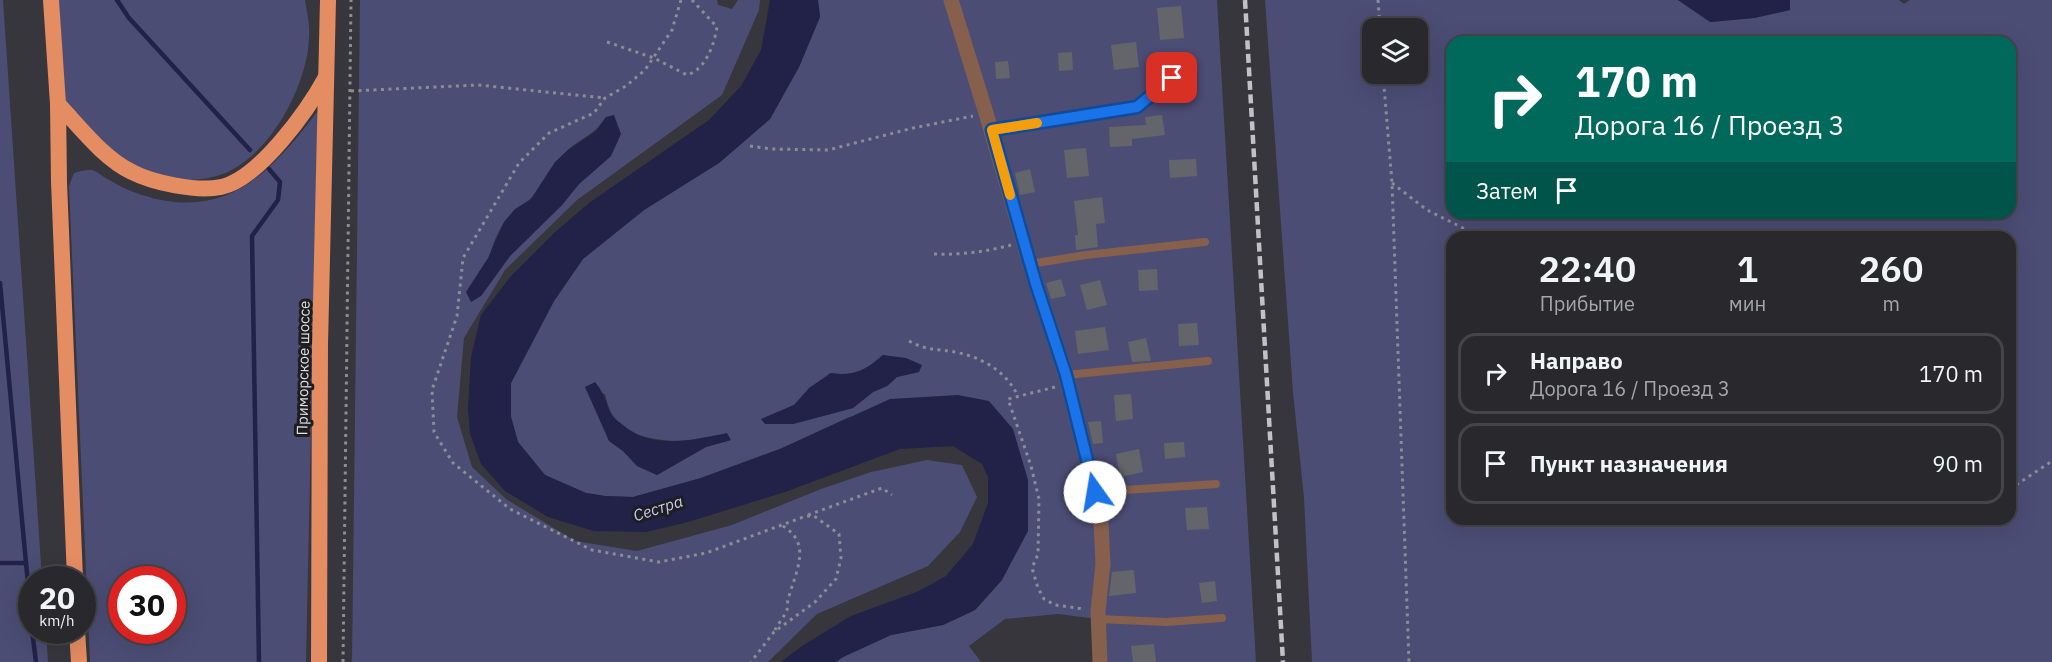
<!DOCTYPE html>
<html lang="ru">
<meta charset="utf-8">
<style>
body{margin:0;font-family:"IBM Plex Sans",sans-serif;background:#303035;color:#f1f3f6;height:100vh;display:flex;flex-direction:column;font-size:22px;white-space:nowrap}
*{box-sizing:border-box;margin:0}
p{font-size:20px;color:#a5a6aa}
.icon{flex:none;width:33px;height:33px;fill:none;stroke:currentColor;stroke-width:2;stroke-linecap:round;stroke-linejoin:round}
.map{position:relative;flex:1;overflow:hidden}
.side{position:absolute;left:1446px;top:231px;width:570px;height:294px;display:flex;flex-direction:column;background:#28282d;border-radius:18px;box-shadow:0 6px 24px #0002,0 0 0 2px #444449}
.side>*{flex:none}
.guide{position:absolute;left:1446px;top:36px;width:570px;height:183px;border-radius:18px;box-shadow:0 6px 24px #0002,0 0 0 2px #444449;background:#00695c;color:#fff;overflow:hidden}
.fabs{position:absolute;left:1362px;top:18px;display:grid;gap:12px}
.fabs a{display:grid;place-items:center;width:66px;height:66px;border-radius:12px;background:#28282d;box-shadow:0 6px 24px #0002,0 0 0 2px #444449;font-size:30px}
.speed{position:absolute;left:18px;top:566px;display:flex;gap:12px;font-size:30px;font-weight:700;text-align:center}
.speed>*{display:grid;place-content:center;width:78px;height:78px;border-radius:50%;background:#28282d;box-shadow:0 6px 24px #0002,0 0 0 2px #444449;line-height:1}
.speed small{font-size:15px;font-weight:400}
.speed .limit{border:9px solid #d22;background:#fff;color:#111}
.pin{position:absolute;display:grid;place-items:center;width:51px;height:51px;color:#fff;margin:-26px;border-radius:12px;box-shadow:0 3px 9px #0006}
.me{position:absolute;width:66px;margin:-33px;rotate:347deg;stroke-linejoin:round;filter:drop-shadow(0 0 4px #0008)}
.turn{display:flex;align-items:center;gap:21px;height:126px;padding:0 30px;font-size:27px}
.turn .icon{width:78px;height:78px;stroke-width:2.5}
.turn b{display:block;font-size:42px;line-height:51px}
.then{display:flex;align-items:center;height:57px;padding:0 30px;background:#0003;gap:12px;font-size:22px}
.eta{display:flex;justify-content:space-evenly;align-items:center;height:102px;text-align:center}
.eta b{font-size:36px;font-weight:600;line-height:42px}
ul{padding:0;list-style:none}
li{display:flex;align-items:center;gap:18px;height:81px;margin:0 12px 9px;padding:0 18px;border:3px solid #444449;border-radius:18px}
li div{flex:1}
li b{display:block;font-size:22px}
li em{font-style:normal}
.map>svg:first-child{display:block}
.green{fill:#4c4d75;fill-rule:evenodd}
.water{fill:#222148}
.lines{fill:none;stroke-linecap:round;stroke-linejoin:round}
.stream{stroke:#222148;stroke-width:4.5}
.building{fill:#64656b}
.path{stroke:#8c8c91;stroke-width:3;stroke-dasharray:3 4.5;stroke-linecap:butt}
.service{stroke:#87604d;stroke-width:8}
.minor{stroke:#87604d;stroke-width:15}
.trunk{stroke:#e48c62;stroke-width:16}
.rail{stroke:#c1c2c5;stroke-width:4.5;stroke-dasharray:9 4.5;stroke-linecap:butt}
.route-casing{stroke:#114b97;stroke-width:15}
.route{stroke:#1a73e8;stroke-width:10}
.slow{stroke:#f59e0b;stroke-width:10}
.labels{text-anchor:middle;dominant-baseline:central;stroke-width:6;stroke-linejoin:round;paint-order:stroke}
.street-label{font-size:15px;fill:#dfe0e3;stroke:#1e1e20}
.water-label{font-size:16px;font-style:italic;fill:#c6c9f5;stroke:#1e1e20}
</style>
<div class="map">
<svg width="2052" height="662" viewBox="0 0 2052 662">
<rect width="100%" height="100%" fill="#36363c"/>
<!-- green -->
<g class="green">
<path d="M0,0H3L42,579H32V630H46L48,662H0Z"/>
<path d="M59,0H305C307,12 310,25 309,37C308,82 275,145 235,168C212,182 179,183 154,175C120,164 93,134 65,111Z"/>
<path d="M360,0H717L718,5L732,9L738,0H760L759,10L722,95L577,200L505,270L464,338L457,417L472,467L506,499L575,541L637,551L732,525L821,489L871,472L927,460L962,465L977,497L960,532L928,566L817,614L768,662H352ZM606,117L611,156L579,184L562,205L510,256L481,296C486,270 490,243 505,221C512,211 524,207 532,197C546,182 552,163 568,150C584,136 593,136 606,117Z"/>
<path d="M818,0H1217L1256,662H1100L1098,619L1058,614L1005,619L969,646L981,662H836L843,657L891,635L943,625L975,610L1002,580L1013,429L849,417L780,449L701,478L633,497L605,496L586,493L545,475L518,442L511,417V383L554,301L583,259L644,210L719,163L770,119L799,67L820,17ZM883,355L919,372L897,377L887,386L873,392L853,408L793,424L761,420L794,405L830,373C853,377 866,370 883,355ZM586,387L605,394C607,401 609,410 613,416C633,449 698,440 731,440L706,447L657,475L637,466L623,451L609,441Z"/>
<path d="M1265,0H1678L1711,22L1754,18L1790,10V0H1899L1904,4L1910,0H2052V662H1312L1304,498L1293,392ZM1372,28H1418V74H1372ZM1452,42H2010V213H1452ZM1452,237H2010V519H1452Z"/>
<path d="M318,111L306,662H90L69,186L74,173C79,172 87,169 92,170C96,171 101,175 104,177C116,184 129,191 142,195C227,222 270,173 318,111ZM122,579H172V630H122Z"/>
</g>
<!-- water -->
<g class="water">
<path d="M770,0H818L820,17L799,67L770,119L719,163L644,210L583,259L554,301L511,383V417L518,442L545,475L586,493L605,496L633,497L701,478L780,449L890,399L958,395L989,401L1013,429L1028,480V531L1002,580L975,610L943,625L891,635L843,657L836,662H781L802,646L851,616L919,591L946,576L973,544L988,503V477L982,464L953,446L900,449L785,492L688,522L646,532L594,531L548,517L505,491L481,464L470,434L468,408L471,357L481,315L511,276L553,234L589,203L709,120L741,86L761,50Z"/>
<path d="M1678,0H1790V10L1754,18L1710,22Z"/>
<path d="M614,115L621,134L611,156L579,184L562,205L510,256L481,296L471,302L466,292L488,258L504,222L515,209L531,199L555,162L569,149L596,131L606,117Z"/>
<path d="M883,355L906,358L922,365L919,372L897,377L887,386L873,392L853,408L793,424H765L761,419L794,405L809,388L831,373C853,377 866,370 883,355Z"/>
<path d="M595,382C606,395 605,403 612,415C615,419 619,422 623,425C652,450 693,440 727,433L731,440L706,447L657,475L637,466L623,451L609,441L585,387Z"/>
</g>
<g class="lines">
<!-- stream -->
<g class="stream">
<path d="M117,0L129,18L250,150"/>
<path d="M0,283L26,563H0"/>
<path d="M26,563L32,621"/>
<path d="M32,630L36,662"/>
<path d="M259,662L252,236L278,200L280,182L269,169"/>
</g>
</g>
<!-- building -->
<g class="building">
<path d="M1181,6L1184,38L1160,40L1157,8Z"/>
<path d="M1136,42L1139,67L1114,70L1111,45Z"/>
<path d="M1072,52L1073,70L1059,71L1058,53Z"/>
<path d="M1008,61L1010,78L996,79L995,62Z"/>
<path d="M1162,115L1165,135L1132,139V146L1110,147L1109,127L1146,125L1145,117Z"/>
<path d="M1086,148L1089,176L1067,178L1064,150Z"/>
<path d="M1196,159L1197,176L1170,178L1169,160Z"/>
<path d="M1030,169L1035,192L1020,195L1015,173Z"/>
<path d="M1102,197L1105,223L1096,224L1098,247L1076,250L1075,235H1078L1074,201Z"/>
<path d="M1157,269L1158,290L1139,291L1138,270Z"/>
<path d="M1061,279L1066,296L1051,299L1046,283Z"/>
<path d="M1100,280L1107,305L1087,310L1080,285Z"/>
<path d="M1197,323L1199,345L1179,346L1178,324Z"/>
<path d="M1105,327L1109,350L1078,354L1075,331Z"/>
<path d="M1146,338L1151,361L1132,362L1128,342Z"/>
<path d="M1131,394L1133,419L1116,421L1114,395Z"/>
<path d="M1101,421L1103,443L1093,444L1088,422Z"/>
<path d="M1184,442L1185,457L1165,459L1164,443Z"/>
<path d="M1139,449L1143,472L1120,477L1116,454Z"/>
<path d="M1207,507L1209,529L1187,530L1185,508Z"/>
<path d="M1134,570L1136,593L1109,596L1112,572Z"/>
<path d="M1215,581L1217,601L1202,603L1199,583Z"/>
<path d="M1154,644L1156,662H1133L1131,646Z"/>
</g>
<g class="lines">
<!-- path -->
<g class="path">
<path d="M681,0L672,30L645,70L626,86L605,98L594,113L549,133L519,163L463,258L457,316L432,390L434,432L453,463L510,509L592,550L659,562L706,553L806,516H814L839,534L841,558L836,579L815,602L774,632L751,662"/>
<path d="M1378,0L1380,28"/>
<path d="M607,42L654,58L687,75C706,69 714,45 717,27L692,0"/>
<path d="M1383,74L1392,183L1409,662"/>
<path d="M351,91L478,85L605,98"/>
<path d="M750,146L772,149L828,150L913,128L973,116"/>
<path d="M1392,183L1427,210L1481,237"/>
<path d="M934,254C960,255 985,252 1011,245"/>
<path d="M909,341C929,352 939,348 959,353C984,358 1007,373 1018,396"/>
<path d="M1055,387L1008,399L1031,466L1039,499L1038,554L1032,568L1038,588L1044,599L1055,605L1084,609"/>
<path d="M2010,489L2052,461"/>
<path d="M808,515L882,488L892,495"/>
<path d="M775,630C778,624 784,617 787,610C788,605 787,600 789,596C797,569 812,542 781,525"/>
<path d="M343,662L351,0"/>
</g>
<!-- service -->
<g class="service">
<path d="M991,130L1137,107L1172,78"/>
<path d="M1030,264L1086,255L1205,242"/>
<path d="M1066,375L1208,361"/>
<path d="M1095,492L1216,484"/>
<path d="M1098,619L1167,622L1222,618"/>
</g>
<!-- minor -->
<path class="minor" d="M951,0L986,113L1036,284L1066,375L1095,492L1101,523L1103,564L1098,611L1100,662"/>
<!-- trunk -->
<g class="trunk">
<path d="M51,0L58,104L59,182L75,579"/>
<path d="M58,104C80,127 103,158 132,172C153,183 197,192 221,187C259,179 308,110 326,77"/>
<path d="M77,630L79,662"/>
<path d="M319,662L320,345L328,0"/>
</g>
<!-- rail -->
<path class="rail" d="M1245,0L1283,662"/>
</g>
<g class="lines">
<!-- route casing -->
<g class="route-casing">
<path id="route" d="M1095,492L1066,375L1036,284L992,130L1137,107L1172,78"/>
</g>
<!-- route -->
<use href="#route" class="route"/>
<!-- slow -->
<path class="slow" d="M1010,195L992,130L1037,123"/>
</g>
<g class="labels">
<!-- street labels -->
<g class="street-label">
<text transform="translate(303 368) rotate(-89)">Приморское шоссе</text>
</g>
<!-- water labels -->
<g class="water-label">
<text transform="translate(658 508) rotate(-18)">Сестра</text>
</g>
</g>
</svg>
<div class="fabs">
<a><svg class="icon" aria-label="layers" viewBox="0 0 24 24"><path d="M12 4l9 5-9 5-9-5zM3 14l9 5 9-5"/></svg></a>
</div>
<div class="speed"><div>20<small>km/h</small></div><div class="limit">30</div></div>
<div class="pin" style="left:1172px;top:78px;background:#d93025"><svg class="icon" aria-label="arrive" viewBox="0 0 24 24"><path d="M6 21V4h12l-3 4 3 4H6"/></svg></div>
<svg class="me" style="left:1095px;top:492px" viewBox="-20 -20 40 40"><circle r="19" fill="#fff"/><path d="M0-13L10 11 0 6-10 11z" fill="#1a73e8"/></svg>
<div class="guide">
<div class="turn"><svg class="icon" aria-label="right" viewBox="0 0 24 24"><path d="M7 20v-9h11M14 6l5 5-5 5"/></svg><div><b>170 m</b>Дорога 16 / Проезд 3</div></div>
<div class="then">Затем<svg class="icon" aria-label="arrive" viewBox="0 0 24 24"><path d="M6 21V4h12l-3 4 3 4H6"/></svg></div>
</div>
<section class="side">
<div class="eta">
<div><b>22:40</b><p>Прибытие</p></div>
<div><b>1</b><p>мин</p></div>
<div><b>260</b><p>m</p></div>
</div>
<ul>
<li><svg class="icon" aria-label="right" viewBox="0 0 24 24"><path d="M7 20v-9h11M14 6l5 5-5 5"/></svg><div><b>Направо</b><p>Дорога 16 / Проезд 3</p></div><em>170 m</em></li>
<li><svg class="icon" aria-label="arrive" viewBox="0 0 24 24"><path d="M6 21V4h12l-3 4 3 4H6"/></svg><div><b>Пункт назначения</b></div><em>90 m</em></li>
</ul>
</section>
</div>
